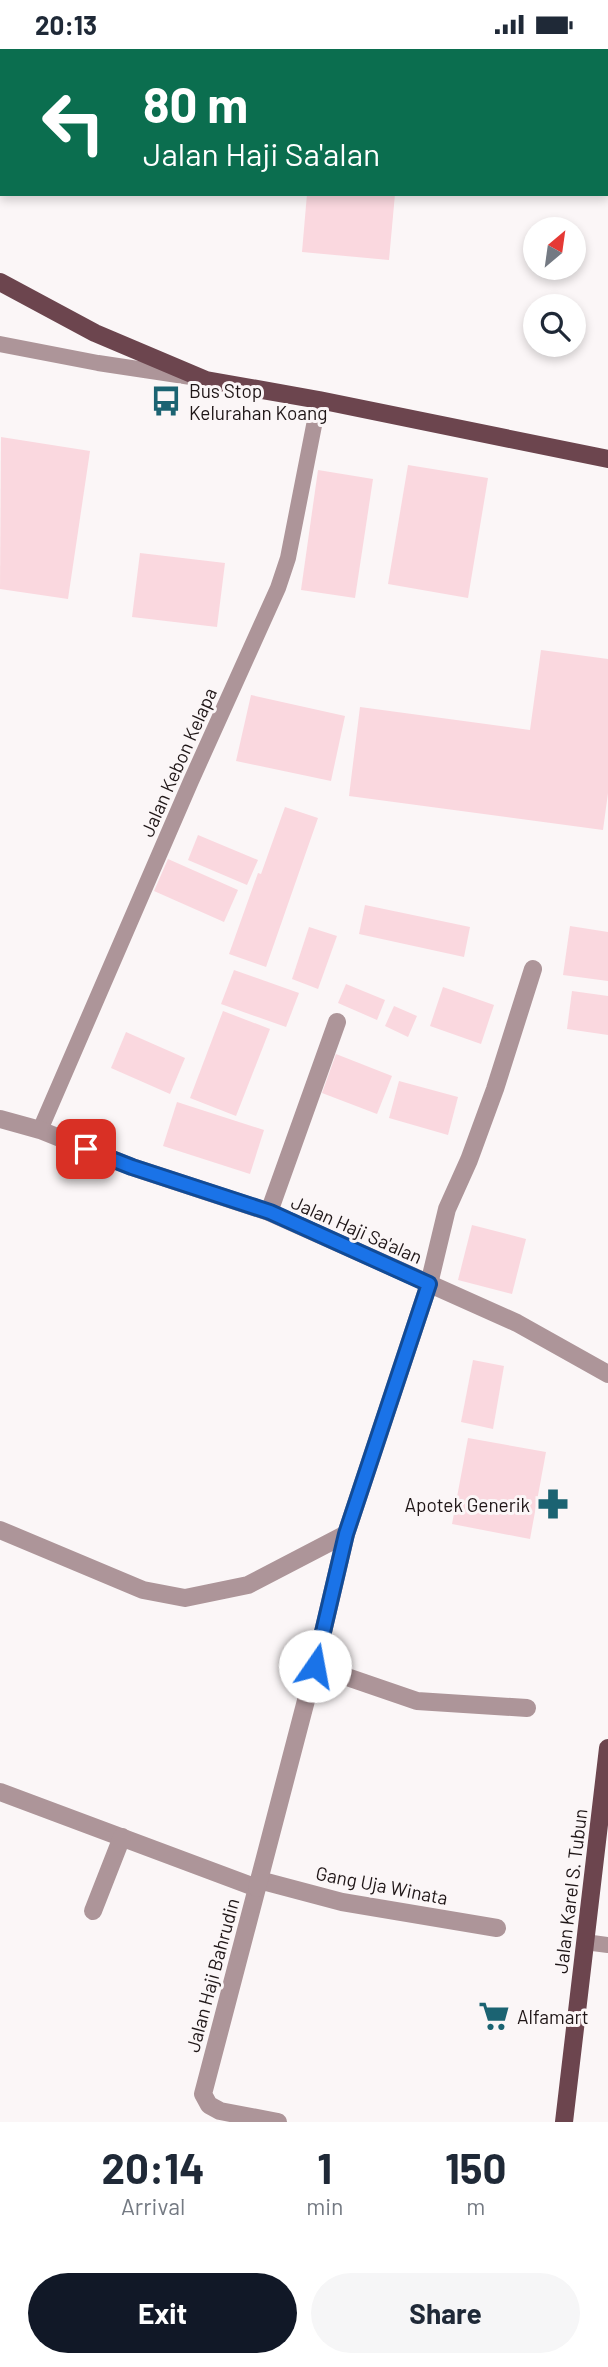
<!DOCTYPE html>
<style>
body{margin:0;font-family:Barlow,sans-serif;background:#f6f6f7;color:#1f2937;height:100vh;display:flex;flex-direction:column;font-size:26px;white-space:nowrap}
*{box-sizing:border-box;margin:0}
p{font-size:23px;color:#747a83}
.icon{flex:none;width:38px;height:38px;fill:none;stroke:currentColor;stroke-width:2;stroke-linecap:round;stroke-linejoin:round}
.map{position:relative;height:2073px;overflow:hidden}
.drawer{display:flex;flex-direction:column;background:#fff;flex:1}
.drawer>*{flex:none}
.guide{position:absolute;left:0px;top:0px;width:609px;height:147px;box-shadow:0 4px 10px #0003;background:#0b6e4f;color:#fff;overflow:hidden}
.needle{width:46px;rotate:29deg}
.tools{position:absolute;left:523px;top:168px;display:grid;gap:14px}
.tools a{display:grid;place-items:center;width:63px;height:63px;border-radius:50%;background:#fff;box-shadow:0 4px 10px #0003;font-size:35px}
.pin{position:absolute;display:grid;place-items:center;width:60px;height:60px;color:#fff;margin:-30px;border-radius:14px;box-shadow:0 4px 10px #0006}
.me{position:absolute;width:77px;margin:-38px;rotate:12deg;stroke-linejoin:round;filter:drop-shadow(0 0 5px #0008)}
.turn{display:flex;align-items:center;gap:24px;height:147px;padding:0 28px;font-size:32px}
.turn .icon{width:91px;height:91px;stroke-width:2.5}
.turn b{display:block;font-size:49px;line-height:60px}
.eta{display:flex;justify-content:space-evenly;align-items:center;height:119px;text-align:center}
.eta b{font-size:42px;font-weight:700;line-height:49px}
.button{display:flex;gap:14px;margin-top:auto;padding:14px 28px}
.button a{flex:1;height:80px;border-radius:42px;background:#111827;color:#fff;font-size:28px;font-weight:700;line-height:80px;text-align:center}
.button a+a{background:#f6f6f7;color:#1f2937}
.status{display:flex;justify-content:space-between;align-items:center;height:49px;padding:0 35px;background:#fff;direction:ltr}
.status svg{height:19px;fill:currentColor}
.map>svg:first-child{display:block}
.building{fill:#fad8df}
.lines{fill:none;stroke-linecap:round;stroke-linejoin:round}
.lane{stroke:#ad9599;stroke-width:16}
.street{stroke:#ad9599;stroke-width:18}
.primary{stroke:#6c454e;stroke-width:18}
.route-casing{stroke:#114b97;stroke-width:18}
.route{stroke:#1a73e8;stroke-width:12}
.labels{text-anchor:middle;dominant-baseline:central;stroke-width:6;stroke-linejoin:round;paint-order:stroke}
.poi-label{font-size:19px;fill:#1f1617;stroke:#fbf6f7;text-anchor:start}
.street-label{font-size:19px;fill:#1f1617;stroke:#fbf6f7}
</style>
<div class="status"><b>20:13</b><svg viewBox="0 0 49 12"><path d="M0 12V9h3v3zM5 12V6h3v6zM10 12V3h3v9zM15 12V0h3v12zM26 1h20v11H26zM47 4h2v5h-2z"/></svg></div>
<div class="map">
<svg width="608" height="2073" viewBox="0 0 608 2073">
<rect width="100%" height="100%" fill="#fbf6f7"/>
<!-- building -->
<g class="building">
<path d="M307,145H395L389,211L302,203Z"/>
<path d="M1,388L90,402L68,550L0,540Z"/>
<path d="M408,416L488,429L468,549L388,535Z"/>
<path d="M318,421L373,430L355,549L301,541Z"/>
<path d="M140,504L225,514L217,578L132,568Z"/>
<path d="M541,601L608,610V744L603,781L349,747L360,658L530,681Z"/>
<path d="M251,646L345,667L331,732L236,712Z"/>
<path d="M285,758L318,769L266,918L229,905L258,824L261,825Z"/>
<path d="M198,786L258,811L247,836L188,811Z"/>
<path d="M168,810L238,841L224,873L154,842Z"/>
<path d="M365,856L470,878L464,908L359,885Z"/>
<path d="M570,877L608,883V932L563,926Z"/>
<path d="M309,878L337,887L318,940L292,930Z"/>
<path d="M234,921L299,944L286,978L221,955Z"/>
<path d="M346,935L385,951L377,971L338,954Z"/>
<path d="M443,938L494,956L481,995L430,977Z"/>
<path d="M572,942L608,947V986L567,980Z"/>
<path d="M394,957L417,967L408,988L385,977Z"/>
<path d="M223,962L270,980L236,1067L190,1049Z"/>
<path d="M126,983L185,1009L170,1045L111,1019Z"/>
<path d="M336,1005L392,1027L377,1065L322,1044Z"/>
<path d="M399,1032L458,1048L448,1086L389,1069Z"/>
<path d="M177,1053L264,1081L250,1125L163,1097Z"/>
<path d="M472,1176L526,1190L512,1245L458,1231Z"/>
<path d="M473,1311L504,1317L493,1380L461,1373Z"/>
<path d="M468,1389L546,1403L530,1490L452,1475Z"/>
</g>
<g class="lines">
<!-- lane -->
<g class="lane">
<path d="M0,295L98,314L191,328"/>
<path d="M40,1081L191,732L278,539L288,509L319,351"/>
<path d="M585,1893L608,1896"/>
</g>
<!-- street -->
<g class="street">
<path d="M244,0L257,2"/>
<path d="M607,51H608"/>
<path d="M0,1070L40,1081L132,1118L269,1163L517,1274L608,1325"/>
<path d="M269,1163L337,973"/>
<path d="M0,1481L143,1541L185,1549L248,1536L346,1485"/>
<path d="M527,1659L417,1652L315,1617L346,1485L429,1235L447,1160L469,1111L495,1040L533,920"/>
<path d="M0,1743L257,1839L203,2045L209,2056L220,2062L278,2073"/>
<path d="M259,1831L342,1853L497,1879"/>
<path d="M257,1839L315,1617"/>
<path d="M93,1862L122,1788"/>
</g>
<!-- primary -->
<g class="primary">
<path d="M0,233L95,284L206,331L319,351L608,410"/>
<path d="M564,2073L608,1699"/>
</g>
</g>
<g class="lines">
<!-- route casing -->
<g class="route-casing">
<path id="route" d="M86,1100L132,1118L270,1163L429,1235L346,1485L315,1617"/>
</g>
<!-- route -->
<use href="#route" class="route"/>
</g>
<!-- icons -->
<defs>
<g id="bus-bare" transform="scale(2.415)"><path d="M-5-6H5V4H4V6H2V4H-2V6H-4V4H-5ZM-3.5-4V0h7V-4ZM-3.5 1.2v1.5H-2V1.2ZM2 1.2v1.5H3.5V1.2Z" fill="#1b6372" stroke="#fbf6f7" stroke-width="2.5" paint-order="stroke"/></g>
<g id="pharmacy-bare" transform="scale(2.415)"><path d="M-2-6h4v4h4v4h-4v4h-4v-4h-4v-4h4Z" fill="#1b6372" stroke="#fbf6f7" stroke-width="2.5" paint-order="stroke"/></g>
<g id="supermarket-bare" transform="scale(2.415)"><path d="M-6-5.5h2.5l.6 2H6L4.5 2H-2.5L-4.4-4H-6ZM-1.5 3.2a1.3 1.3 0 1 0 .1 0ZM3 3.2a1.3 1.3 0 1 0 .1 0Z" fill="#1b6372" stroke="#fbf6f7" stroke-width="2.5" paint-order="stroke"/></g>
</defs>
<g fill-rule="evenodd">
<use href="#bus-bare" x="166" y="352"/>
<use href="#pharmacy-bare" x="553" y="1455"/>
<use href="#supermarket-bare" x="494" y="1967"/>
</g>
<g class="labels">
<!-- poi labels -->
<g class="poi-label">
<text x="189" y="341">Bus Stop<tspan x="189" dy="22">Kelurahan Koang</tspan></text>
<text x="530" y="1455" text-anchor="end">Apotek Generik</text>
<text x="517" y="1967">Alfamart</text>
</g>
<!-- street labels -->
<g class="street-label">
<text transform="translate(178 713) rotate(-66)">Jalan Kebon Kelapa</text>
<text transform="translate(357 1180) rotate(24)">Jalan Haji Sa'alan</text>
<text transform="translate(382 1836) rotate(11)">Gang Uja Winata</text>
<text transform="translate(570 1842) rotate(-83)">Jalan Karel S. Tubun</text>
<text transform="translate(212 1926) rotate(-75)">Jalan Haji Bahrudin</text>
</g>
</g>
</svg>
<div class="tools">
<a><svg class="needle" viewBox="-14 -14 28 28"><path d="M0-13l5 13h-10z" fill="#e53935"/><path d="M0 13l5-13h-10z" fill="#747a83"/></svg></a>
<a><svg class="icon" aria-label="search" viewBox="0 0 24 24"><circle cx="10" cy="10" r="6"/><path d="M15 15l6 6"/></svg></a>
</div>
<div class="pin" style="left:86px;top:1100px;background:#d93025"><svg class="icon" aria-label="arrive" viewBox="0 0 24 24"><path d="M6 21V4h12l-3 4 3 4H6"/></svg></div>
<svg class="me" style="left:315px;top:1617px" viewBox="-20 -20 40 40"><circle r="19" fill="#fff"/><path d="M0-13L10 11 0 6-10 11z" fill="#1a73e8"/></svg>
<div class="guide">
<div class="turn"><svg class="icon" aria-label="left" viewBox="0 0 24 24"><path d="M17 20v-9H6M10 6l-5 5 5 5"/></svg><div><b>80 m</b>Jalan Haji Sa'alan</div></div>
</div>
</div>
<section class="drawer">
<div class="eta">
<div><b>20:14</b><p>Arrival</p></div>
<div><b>1</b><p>min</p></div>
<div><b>150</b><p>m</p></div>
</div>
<div class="button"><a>Exit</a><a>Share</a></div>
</section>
